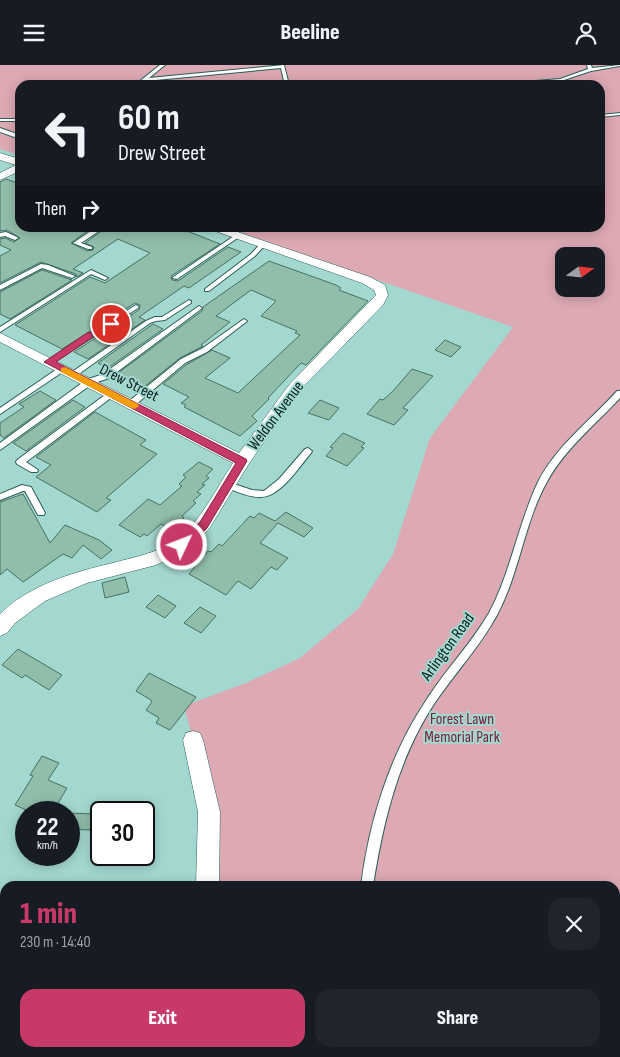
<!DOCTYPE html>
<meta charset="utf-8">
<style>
body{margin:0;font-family:"Sofia Sans Condensed",sans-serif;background:#20242c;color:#f1f3f6;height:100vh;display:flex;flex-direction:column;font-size:19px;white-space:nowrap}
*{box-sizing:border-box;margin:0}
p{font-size:16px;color:#9ea1a6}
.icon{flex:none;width:28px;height:28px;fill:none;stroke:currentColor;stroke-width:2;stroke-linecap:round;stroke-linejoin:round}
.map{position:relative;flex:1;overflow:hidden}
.panel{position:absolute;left:0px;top:816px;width:620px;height:176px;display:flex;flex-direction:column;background:#171b24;border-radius:15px 15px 0 0;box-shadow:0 2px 12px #0003}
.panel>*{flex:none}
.hud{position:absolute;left:15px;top:15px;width:590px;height:152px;border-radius:15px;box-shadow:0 2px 12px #0003;background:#171b24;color:#f1f3f6;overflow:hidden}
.needle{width:32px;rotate:75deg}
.controls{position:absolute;left:555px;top:182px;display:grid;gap:10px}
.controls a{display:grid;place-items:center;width:50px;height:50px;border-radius:10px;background:#171b24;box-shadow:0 2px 12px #0003;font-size:25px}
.speed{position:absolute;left:15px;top:736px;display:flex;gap:10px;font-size:25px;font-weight:700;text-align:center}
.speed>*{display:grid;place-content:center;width:65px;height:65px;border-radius:50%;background:#171b24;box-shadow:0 2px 12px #0003;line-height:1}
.speed small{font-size:12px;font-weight:400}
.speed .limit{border:2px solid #111;border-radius:8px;background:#fff;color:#111}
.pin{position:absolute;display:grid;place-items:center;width:42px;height:42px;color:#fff;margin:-21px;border:2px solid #fff;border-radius:50%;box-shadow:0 1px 5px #0007}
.me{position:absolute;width:55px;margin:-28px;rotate:47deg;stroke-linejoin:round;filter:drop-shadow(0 0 4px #0008)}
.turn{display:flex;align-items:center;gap:18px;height:105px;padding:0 20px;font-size:22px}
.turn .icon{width:65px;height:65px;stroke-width:2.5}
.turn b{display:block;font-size:35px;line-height:42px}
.then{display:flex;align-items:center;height:48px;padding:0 20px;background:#0003;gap:10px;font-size:19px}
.round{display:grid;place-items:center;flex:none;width:52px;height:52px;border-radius:15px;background:#20242c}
.headline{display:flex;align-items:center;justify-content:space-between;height:85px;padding:0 20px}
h1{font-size:30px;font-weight:800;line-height:38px;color:#c73966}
.primary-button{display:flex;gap:10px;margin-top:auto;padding:10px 20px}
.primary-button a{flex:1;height:58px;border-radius:15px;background:#c73966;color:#fff;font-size:20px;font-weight:800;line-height:58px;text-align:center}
.primary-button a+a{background:#20242c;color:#f1f3f6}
header{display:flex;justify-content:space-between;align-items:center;height:65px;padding:0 20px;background:#171b24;font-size:22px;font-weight:800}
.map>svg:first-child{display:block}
.green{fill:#dda9b3;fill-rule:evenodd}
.building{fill:#91beaa;stroke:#477260}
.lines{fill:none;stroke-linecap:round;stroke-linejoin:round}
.lane-casing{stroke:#2c5f59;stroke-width:2}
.street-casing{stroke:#2c5f59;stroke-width:1}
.lane{fill:#fff;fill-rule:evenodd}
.street{fill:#fff;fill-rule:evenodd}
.route{fill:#c73966;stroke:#812542}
.slow{fill:#f59e0b}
.labels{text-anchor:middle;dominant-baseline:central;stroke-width:4;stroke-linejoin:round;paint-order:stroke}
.street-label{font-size:16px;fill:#081e1c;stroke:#a3d8d1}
.park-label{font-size:16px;fill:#76203b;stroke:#a3d8d1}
</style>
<header><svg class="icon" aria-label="menu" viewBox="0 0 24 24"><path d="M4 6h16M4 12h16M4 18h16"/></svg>Beeline<svg class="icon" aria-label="person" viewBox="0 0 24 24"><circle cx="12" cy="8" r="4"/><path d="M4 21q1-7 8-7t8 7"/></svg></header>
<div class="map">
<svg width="620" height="992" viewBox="0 0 620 992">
<rect width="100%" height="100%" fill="#a3d8d1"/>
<!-- green -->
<path class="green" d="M0,0H620V992H104L113,988H615V821H209L205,720L184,641L246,618L300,593L358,544L393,489L430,373L513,262L228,163L600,162V20H20V90L0,84ZM564,191H596V224H564Z"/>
<!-- building -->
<g class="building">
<path d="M6,114L20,119V162H93L71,178L87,186L93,185L94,182L85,178L107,162H177L220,179L171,211L172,215L178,216L228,182L241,187L189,223L184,221L139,252L145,255L88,294L74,287L139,245L140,240L135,238L62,284L15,260L90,212L105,218L150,188L118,174L73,204L83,208L77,212L76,209L41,197L0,218V191L11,185L0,180V174L5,173L14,177L20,173L7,165L0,166V117Z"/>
<path d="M269,196L336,220L341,223L339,225L368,236L306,300L301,298L268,333L269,334L252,351L257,356L240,371L184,342L186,340L181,338L189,332L163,319L186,300L212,285L230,293L205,313L238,328L300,270L295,268L297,266L261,251L276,236L251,225L216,251L230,257L201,280L203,281L180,293L145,321L118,308L202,246L203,242Z"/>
<path d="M42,205L72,215L10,254L0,249V227Z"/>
<path d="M153,259L163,264L108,303L98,298Z"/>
<path d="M445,275L461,282L451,292L435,285Z"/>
<path d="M412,304L433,311L403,343L408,345L394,360L367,349L380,334L383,335L394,325Z"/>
<path d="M40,326L56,335L4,373L0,370V358L24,342L19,339Z"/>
<path d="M73,335L85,342L26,386L13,378Z"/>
<path d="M320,335L339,343L329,355L308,348Z"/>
<path d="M95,347L146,375L140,380L157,389L106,433L111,435L97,447L36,412L51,400L36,392Z"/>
<path d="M343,368L365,378L361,382L364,383L347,401L326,391L333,383L330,382Z"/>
<path d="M199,397L213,404L206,411L209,413L202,419L205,420L197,427L201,429L193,436L196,438L182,451L184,453L171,465L161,459L147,471L144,469L140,472L119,460L148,434L160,440L182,421L179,419L186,412L183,410Z"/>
<path d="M23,429L50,478L65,460L99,475L112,485L101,494L83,480L72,493L63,489L23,517L7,504L0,510V437Z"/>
<path d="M286,447L313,463L304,472L278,458L260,478L288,493L277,505L271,502L251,524L238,516L226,530L189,509L208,486L211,487L219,479L222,481L250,451L254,453L259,448L275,456Z"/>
<path d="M125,512L129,527L105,533L102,518Z"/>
<path d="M158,530L176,541L165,553L146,542Z"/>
<path d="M200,542L216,551L201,568L184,558Z"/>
<path d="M18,584L62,610L49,625L25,610L22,613L2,600Z"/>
<path d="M149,608L196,632L170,665L156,658L159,653L146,645L152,637L151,635L136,626Z"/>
<path d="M42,691L59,698L48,715L67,723L52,748H33L15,740L33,711L30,710Z"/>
<path d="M69,748L93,749L90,765L69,764Z"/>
</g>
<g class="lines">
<!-- lane casing -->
<g class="lane-casing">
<g id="lane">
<path d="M160,0H165L149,13L284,0L289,20H285L281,3L145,16L140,20H135Z"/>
<path d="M587,0H591L592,3L620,0V1L591,6L561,16L516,20H497L499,19L560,14L588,4Z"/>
<path d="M620,48V50L600,52V50Z"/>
<rect x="0" y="54" width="20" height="2"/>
<path d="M0,63L20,70V74L0,67Z"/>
<path d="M97,162H105L81,178L92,182V184H88L73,178Z"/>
<path d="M6,167L17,172L18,173L15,175L5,171L0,172V168Z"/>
<path d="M237,169L239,170V172L177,214L172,213Z"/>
<path d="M260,179L265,180L255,191L209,226H205V224L251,189Z"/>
<path d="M41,199L48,200L75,211L72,213L42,203L0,225V220Z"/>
<path d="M91,205L108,213L105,215L91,209L0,267V262Z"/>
<path d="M189,235L191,236V238L165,255L156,256L150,258L76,311H73L69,309L146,256L155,252H162Z"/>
<path d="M136,240L139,242L138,243L51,299H47L45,297Z"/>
<path d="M199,241L202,243L201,244L109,313L92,319L0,385V378L86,315L103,309Z"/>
<path d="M244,254L247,256L246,257L207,287L185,298L134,341H128V337L181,294L203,283Z"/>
<path d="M60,302H66L67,304L0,349V343Z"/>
<path d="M617,326H620V333C596,359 566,383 548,415C524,457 520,507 497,550C480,582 454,609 434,639C398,694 383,757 373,821H361C369,756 390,689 427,634C446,604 471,579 489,548C511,507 518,459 538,417C556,381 591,355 617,326Z"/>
<path d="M109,327H112L116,329L26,397L38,405L37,407H31L17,399L16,397L17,395Z"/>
<path d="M308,383L312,386L311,388C299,402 279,434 259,432C247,432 236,426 225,422L224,420L228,417L252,425L264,426L279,414L305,384Z"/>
<path d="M22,420L31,422L45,448L44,450H38L25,426H23L0,435V429Z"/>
<path d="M354,988H367L368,992H354Z"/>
</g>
</g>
<!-- street casing -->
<g class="street-casing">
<g id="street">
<path d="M0,88L20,94V106L0,115V108L16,100L0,95Z"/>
<path d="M204,162H223L370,212L385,220L388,230L383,240L299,326L248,400L209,464L188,485L156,500L87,518L45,536L15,558L7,568L0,571V549C29,520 74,507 113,498C134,492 159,488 177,474C202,455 216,424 233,398L0,277V268L239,388L289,320L376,230L374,225L362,218Z"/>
<path d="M193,666L200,668L203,675L220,747L219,821H196L198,747L183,675L186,668Z"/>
<path d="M77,988H108L106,992H75Z"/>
</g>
</g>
<!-- lane -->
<use href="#lane" class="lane"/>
<!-- street -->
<use href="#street" class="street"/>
</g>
<!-- route -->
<path class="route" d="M111,257L114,258V261L101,270L93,272L56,297L246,394L247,396L207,463L186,483L182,485L176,480L200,457L236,398L44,297L87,268L95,266Z"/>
<!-- slow -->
<path class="slow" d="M65,302L138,339L139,341L135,344L131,343L61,307V303Z"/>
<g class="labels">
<!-- street labels -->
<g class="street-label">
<text transform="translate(129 318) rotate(27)">Drew Street</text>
<text transform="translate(276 351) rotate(-53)">Weldon Avenue</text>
<text transform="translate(448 582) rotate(-54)">Arlington Road</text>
</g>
<!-- park labels -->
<g class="park-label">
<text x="462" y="654">Forest Lawn<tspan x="462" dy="18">Memorial Park</tspan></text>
</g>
</g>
</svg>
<div class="controls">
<a><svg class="needle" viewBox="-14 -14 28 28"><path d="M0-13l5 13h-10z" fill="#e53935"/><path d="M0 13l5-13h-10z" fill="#9ea1a6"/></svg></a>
</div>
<div class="speed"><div>22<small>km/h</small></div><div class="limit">30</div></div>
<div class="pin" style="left:111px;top:259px;background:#d93025"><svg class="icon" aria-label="arrive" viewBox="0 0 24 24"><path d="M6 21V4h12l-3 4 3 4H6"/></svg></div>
<svg class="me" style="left:182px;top:480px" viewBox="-20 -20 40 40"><circle r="17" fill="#c73966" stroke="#fff" stroke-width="3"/><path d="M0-11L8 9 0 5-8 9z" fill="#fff"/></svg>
<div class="hud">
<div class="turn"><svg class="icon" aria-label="left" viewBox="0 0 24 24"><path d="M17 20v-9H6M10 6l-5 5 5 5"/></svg><div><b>60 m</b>Drew Street</div></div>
<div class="then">Then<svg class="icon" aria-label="right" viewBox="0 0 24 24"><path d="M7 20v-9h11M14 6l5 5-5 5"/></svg></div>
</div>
<section class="panel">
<div class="headline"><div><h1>1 min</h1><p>230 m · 14:40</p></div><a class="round"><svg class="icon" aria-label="close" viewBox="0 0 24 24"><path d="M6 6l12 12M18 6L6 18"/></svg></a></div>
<div class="primary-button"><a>Exit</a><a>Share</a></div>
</section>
</div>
